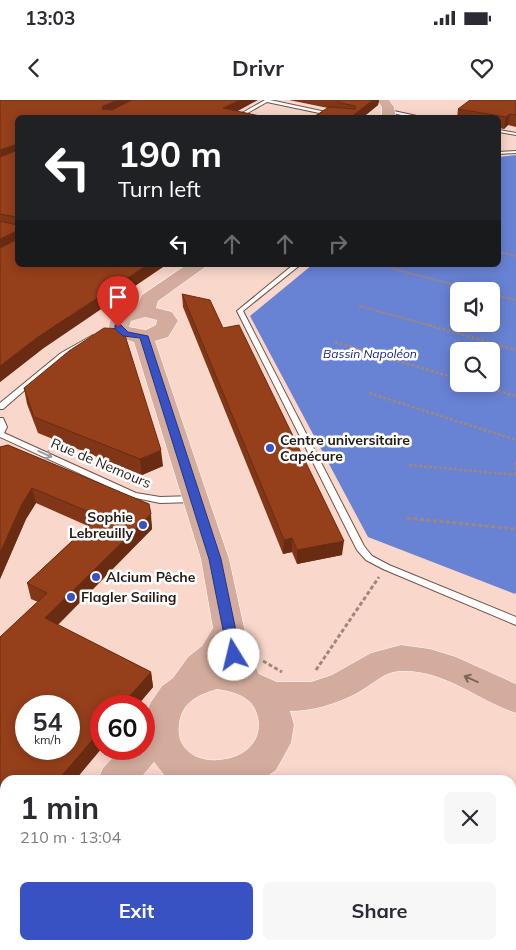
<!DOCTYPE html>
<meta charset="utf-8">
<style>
body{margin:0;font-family:Mulish,sans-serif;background:#f7f7f7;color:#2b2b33;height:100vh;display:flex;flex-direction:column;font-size:19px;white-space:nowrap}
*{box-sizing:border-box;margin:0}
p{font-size:16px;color:#7c7c81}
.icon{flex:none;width:28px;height:28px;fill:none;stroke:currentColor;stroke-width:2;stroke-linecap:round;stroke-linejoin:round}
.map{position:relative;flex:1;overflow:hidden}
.panel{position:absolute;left:0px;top:675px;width:516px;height:175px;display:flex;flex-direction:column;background:#fff;border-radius:15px 15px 0 0;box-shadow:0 2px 12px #0003}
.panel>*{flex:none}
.hud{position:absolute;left:15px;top:15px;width:486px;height:152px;border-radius:8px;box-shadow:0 2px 12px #0003;background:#202124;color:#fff;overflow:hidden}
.buttons{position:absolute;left:450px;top:182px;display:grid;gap:10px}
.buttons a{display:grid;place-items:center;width:50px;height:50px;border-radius:8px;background:#fff;box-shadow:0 2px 12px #0003;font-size:25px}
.speed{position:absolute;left:15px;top:595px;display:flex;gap:10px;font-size:25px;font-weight:700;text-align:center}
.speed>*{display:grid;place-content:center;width:65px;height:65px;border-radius:50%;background:#fff;box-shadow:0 2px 12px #0003;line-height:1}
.speed small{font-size:12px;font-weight:400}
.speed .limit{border:8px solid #d22;background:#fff;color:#111}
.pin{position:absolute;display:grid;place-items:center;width:42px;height:42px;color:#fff;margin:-51px -21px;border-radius:50% 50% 50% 0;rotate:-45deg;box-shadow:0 0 5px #0007}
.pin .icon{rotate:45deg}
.me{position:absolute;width:55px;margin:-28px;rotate:351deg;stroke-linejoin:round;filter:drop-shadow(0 0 4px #0008)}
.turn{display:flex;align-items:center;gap:18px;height:105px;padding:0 20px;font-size:22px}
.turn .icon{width:65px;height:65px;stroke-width:2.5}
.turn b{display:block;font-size:35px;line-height:42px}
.lanes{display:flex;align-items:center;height:48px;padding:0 20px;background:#0003;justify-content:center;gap:25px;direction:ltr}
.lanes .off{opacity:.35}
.round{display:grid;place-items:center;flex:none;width:52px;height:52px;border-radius:8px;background:#f7f7f7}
.head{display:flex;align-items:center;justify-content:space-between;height:85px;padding:0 20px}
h1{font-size:30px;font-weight:700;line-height:38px}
.cta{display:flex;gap:10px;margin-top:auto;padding:10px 20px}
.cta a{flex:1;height:58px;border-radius:8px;background:#3852c3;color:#fff;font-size:20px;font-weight:700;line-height:58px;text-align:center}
.cta a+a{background:#f7f7f7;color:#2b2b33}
.status{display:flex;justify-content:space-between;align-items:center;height:35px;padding:0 25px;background:#fff;direction:ltr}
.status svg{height:14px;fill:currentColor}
header{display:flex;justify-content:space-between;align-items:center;height:65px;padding:0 20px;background:#fff;font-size:22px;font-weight:700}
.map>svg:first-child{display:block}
.green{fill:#f19979}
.water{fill:#6882d4;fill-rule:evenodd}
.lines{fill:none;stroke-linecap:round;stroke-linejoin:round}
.service-casing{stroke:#6f5248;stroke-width:2}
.primary-casing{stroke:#fff;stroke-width:1}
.path-far2{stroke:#a0877e;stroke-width:2;stroke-dasharray:2 1;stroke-linecap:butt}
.path-far1{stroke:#a0877e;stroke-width:2.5;stroke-dasharray:3 2;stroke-linecap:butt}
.path{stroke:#a0877e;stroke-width:3;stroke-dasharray:4 2.5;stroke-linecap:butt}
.service{fill:#fff;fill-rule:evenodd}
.primary{fill:#d4ac9d;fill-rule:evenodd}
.wall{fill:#813617;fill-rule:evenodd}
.shaded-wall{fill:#692c13}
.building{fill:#963f1b;stroke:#692c13;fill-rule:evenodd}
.oneway{stroke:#9e9896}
.oneway2{stroke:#7e645a}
.route{fill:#3852c3;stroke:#24357f}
.poi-dot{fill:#3852c3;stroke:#fff;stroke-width:2}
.labels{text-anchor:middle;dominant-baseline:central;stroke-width:5;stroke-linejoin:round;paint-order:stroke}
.far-water-label{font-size:12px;font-style:italic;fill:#121a7a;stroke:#fff}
.poi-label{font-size:14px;font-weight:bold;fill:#271b16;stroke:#fff;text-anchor:start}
.street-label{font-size:14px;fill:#271b16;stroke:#fff}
</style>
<div class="status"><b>13:03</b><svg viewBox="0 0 49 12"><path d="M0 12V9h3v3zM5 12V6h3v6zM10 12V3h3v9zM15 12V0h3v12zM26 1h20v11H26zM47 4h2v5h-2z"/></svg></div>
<header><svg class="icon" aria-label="back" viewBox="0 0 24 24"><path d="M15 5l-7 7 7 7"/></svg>Drivr<svg class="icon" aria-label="heart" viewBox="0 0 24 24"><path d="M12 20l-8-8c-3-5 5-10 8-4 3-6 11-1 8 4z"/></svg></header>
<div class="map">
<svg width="516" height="850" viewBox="0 0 516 850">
<rect width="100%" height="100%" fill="#f9d7cb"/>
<!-- green -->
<path class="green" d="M350,845H485L483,850H348Z"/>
<!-- water -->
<path class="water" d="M516,55V492L515,494L368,437L250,216L312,165H499V57ZM459,191H491V224H459ZM459,251H491V284H459Z"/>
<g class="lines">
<!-- service casing -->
<g class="service-casing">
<g id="service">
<path d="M265,0H270L354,18H343L267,2L244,15L243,18H238L242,13Z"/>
<path d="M388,10H389L426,18H415L388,12Z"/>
<path d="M499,30L516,33V35L499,32Z"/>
<path d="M516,51V53L499,54V52Z"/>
<path d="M293,165H300L243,211L364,446L372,456L389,465L516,517V525L383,469L366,460L357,450L237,211Z"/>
<path d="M93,235L96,237L95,238L65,255L3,309H0V303L61,253Z"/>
<path d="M0,318H3L7,327L4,333L136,393L160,397L194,396L198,399L194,402L160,403L131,397L0,337Z"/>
</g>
</g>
<!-- primary casing -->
<g class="primary-casing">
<g id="primary">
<path d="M377,0H389L394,7L396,18H382V7Z"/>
<path d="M186,165H208L158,201L156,208L172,212L178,221L168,237L155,241L229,459L250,555L259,574L277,582H311L332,575L371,553L401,545L430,549L456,557L516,584V613C478,600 443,569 401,571C384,571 371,586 357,593C336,604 313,611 290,611L294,625L291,643L276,670L262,680H172L165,676L154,662L139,680H98L103,668L121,649H144L146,613L151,602L162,586L173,578L188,557L202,546L213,528L201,459L134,242L117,237L109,229C109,213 123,209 137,206L142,195ZM145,217L157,220L156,225L146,230L129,227L131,221ZM217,589C228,591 240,593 249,601C254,605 256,611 258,617C264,647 236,662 210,660C199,659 192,656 184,647C179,640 178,633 179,625C181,603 197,595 217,589Z"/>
<path d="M5,793V839L0,841V796Z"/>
</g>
</g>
<!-- path-far2 -->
<g class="path-far2">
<path d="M499,152L516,156"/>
<path d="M393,169L480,191"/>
<path d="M491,194L516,200"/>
<path d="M359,206L432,226"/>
</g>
<!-- path-far1 -->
<g class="path-far1">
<path d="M428,225L516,250"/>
<path d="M335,242L459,279"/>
<path d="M474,284L516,296"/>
<path d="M369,293L516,340"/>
<path d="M516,362V375"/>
<path d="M409,365L516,375"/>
</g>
<!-- path -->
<g class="path">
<path d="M407,418L516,429"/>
<path d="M263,561L282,572"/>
<path d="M316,570L379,477"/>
</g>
<!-- service -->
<use href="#service" class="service"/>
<!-- primary -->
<use href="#primary" class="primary"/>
</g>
<!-- wall -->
<g class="wall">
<path d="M0,0L237,11L41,250L0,282Z"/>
<path d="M289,0H379L378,5L362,18H312L328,8Z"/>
<path d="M516,0V27L508,25L504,29L499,28V18H457L458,9Z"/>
<path d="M182,194L223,228L342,455L297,464L292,452L283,454L183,207Z"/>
<path d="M24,288L163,366L142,375L38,333L27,304Z"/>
<path d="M8,345L149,404L152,429L58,525L151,572L153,587L137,606H101V649L75,680H5V763L0,769V537L38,502L31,499L27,483L88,426L36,403L26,419L0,479V347ZM26,606H69V649H26Z"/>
</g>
<!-- shaded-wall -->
<g class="shaded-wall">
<path d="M117,0H138L104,16L102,9L103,6Z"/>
<path d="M239,0H258L225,18L223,8Z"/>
<path d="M373,0H379L378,5L362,18H350Z"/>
<path d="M510,14L508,25L504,29L506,17Z"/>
<path d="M15,45L17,55L0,62V50Z"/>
<path d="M15,132L17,144L0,153V139Z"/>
<path d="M147,165H166L41,250L0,282V266L38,237Z"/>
<path d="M161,350L163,366L142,375L140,359Z"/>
<path d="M32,388L36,403L26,419L0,479V453L22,404Z"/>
<path d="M151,414L152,429L49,533L45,518Z"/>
<path d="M292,438V452L283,454L284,440Z"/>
<path d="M344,441L342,455L297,464V450Z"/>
<path d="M151,572L153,587L137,606H121Z"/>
<path d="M101,630V649L75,680H58Z"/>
<path d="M5,742V763L0,769V748Z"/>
<path d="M300,845H303L302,850H293Z"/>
</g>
<!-- building -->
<g class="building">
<path d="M0,0H117L103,6L102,9L112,10L132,0H239L223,8L269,18H18V46L15,45L0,50Z"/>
<path d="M340,0H373L350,18H312L329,7L356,9L355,6L337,2Z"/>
<path d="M470,0H516V15L510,14L506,17L458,9Z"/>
<path d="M18,50V165H147L38,237L0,266V148L16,140L17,134L15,132L0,139V121L17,125L16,117L0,114V57Z"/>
<path d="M182,194L210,200L223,228L239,225L344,441L297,450L292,438L284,440Z"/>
<path d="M104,228L123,229L161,350L140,359L34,317L24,288L69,251Z"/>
<path d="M8,345L149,404L151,414L45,518L151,572L121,606H101V630L58,680H5V742L0,748V537L47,493L27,483L99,416L32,388L22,404L0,453V347ZM26,606H69V649H26Z"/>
<path d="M44,845H300V847L293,850H40Z"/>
</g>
<!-- one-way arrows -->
<defs><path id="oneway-shaft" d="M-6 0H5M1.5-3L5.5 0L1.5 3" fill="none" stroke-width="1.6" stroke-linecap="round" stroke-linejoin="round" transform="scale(1.25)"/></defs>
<use class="oneway" href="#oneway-shaft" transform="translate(45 354) rotate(24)"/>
<use class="oneway2" href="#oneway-shaft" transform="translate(471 579) rotate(-156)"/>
<!-- route -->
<path class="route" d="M115,225H121L128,232L148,236L221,459L241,555L239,558H230L228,555L209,459L140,238L123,236L115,229Z"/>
<!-- markers -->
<g class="poi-dot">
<circle cx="270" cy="348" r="5"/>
<circle cx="143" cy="425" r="5"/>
<circle cx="96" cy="477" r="5"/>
<circle cx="71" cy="497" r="5"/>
</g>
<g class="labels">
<!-- far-water labels -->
<g class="far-water-label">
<text x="370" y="253">Bassin Napoléon</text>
</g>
<!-- poi labels -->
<g class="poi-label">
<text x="280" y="340">Centre universitaire<tspan x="280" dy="16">Capécure</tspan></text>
<text x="133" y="417" text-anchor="end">Sophie<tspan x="133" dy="16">Lebreuilly</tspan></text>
<text x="106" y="477">Alcium Pêche</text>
<text x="81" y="497">Flagler Sailing</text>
</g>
<!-- street labels -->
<g class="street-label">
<text transform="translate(101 363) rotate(23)">Rue de Nemours</text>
</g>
</g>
</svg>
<div class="buttons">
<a><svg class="icon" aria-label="sound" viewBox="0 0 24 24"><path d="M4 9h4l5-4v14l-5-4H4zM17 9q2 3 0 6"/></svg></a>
<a><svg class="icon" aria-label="search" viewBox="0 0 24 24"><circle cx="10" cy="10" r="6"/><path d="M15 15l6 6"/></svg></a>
</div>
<div class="speed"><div>54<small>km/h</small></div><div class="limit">60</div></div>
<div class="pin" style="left:118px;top:227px;background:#d93025"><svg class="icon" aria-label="arrive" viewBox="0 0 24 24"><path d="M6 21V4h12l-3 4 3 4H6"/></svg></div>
<svg class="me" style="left:234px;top:555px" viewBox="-20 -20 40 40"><circle r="19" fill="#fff"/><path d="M0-13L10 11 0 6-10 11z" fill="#3852c3"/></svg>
<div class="hud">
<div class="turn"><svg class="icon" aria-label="left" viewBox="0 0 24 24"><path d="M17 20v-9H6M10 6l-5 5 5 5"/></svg><div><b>190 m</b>Turn left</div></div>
<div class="lanes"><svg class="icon" aria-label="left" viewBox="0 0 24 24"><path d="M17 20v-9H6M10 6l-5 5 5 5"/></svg><svg class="icon off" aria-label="ahead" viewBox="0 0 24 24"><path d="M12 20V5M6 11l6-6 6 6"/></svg><svg class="icon off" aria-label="ahead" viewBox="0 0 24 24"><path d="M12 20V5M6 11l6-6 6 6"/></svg><svg class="icon off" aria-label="right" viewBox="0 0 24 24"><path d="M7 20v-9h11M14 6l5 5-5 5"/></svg></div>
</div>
<section class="panel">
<div class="head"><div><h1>1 min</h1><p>210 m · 13:04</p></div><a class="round"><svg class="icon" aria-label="close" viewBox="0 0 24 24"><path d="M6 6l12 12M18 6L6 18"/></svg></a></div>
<div class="cta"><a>Exit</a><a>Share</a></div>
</section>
</div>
